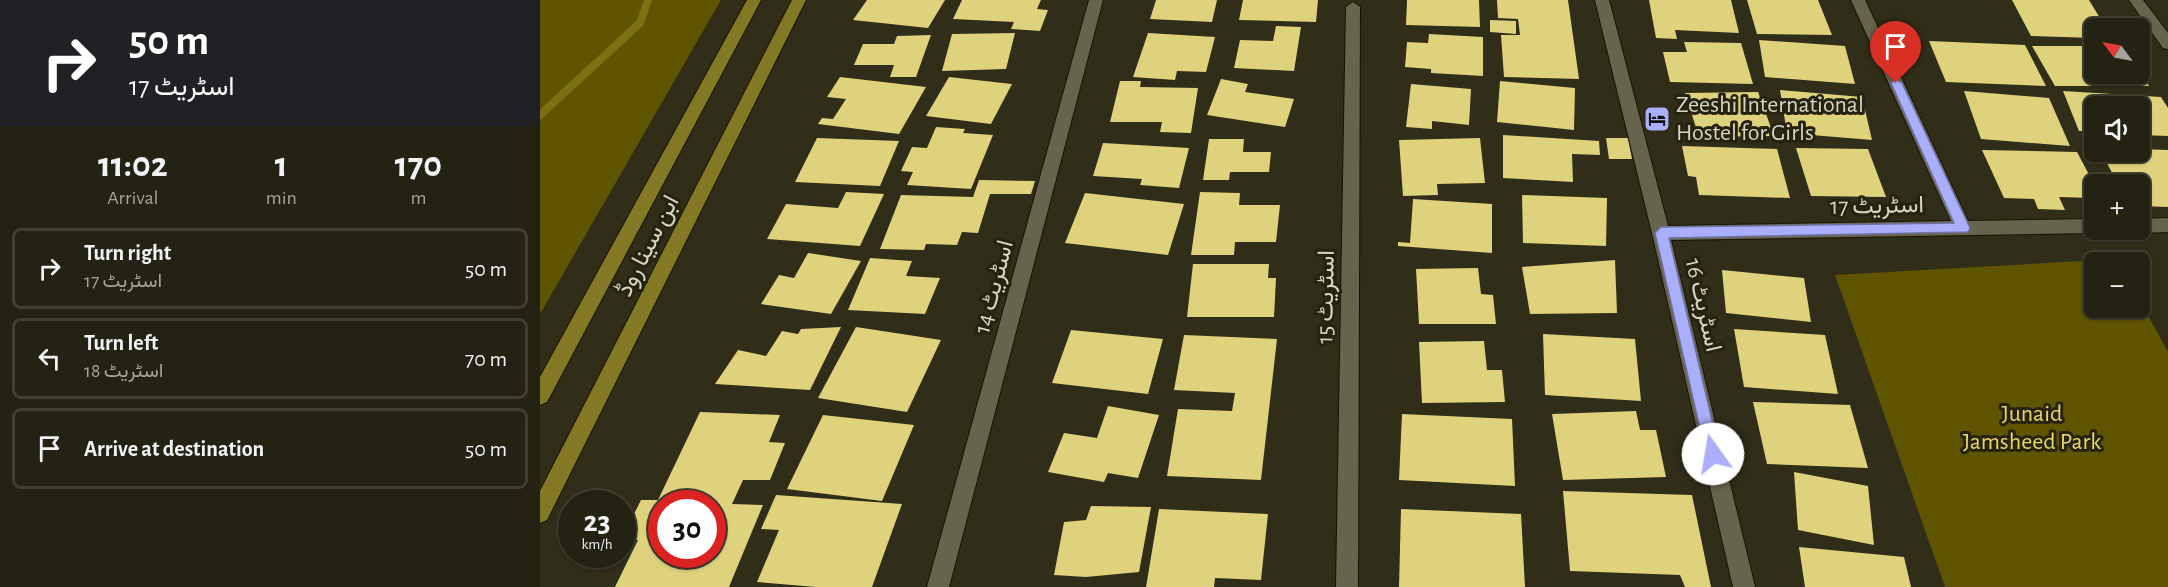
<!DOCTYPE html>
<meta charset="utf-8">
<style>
body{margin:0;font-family:"Alegreya Sans",Vazirmatn,sans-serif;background:#2c2a1b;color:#f1f3f6;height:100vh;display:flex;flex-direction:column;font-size:22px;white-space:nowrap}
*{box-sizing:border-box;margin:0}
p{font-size:20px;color:#a3a49f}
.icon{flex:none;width:33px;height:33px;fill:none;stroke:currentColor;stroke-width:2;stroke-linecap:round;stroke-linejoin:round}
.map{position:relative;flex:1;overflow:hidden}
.drawer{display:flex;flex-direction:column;background:#242212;width:540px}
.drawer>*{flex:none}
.guide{background:#202124;color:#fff;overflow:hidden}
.needle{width:39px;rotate:302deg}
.fabs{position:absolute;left:1544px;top:18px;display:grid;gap:12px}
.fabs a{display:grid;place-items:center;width:66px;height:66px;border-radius:9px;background:#242212;box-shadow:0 2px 4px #0004,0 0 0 2px #413f32;font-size:30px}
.speed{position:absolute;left:18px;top:490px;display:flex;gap:12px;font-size:30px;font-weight:700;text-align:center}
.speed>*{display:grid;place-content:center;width:78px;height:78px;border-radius:50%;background:#242212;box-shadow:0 2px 4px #0004,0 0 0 2px #413f32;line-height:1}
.speed small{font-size:15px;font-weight:400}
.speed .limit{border:9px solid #d22;background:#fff;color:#111}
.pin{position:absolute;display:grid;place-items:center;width:51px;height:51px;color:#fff;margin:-62px -26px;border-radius:50% 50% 50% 0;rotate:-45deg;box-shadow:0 0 6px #0007}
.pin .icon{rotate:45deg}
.me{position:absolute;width:66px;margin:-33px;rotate:347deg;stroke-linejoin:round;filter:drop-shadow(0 0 4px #0008)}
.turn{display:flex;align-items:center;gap:21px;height:126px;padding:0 30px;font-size:27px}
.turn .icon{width:78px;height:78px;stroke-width:2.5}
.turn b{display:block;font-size:42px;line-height:51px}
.eta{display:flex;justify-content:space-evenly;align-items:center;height:102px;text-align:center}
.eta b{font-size:36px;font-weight:700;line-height:42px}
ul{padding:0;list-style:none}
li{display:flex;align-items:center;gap:18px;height:81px;margin:0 12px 9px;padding:0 18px;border:3px solid #413f32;border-radius:9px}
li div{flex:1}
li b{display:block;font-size:22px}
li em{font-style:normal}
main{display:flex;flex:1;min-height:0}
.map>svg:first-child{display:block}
.green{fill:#5f5400}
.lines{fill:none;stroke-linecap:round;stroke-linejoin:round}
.stream{stroke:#7c7010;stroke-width:8}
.building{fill:#ded27d;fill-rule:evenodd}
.minor-casing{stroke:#181502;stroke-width:2}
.major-casing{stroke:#181502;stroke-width:2}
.minor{fill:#67644d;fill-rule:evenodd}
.major{fill:#837924;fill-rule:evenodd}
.route{fill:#abaffb;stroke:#6f72a3;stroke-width:1.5}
.labels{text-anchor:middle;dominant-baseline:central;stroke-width:6;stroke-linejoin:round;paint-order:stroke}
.poi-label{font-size:24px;fill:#d5d4c7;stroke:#26230e;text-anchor:start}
.street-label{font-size:24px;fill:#d5d4c7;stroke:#26230e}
.park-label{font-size:24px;fill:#e9d864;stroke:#26230e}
</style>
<main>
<section class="drawer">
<div class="guide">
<div class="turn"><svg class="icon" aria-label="right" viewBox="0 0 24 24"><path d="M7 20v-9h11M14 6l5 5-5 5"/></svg><div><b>50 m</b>اسٹریٹ 17</div></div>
</div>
<div class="eta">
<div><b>11:02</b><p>Arrival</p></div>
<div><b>1</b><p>min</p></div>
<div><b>170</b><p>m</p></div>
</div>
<ul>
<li><svg class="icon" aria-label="right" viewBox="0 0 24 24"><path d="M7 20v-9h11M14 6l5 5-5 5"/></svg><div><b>Turn right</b><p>اسٹریٹ 17</p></div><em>50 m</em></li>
<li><svg class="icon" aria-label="left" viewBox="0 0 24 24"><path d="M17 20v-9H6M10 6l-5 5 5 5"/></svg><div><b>Turn left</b><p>اسٹریٹ 18</p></div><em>70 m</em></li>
<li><svg class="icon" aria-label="arrive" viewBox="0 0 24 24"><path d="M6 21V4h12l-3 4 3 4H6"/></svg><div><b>Arrive at destination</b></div><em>50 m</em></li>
</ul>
</section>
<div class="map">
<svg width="1628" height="587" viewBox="0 0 1628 587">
<rect width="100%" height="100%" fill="#302d18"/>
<!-- green -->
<g class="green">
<path d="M0,0H181L0,314Z"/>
<path d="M1578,259L1579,262H1554V308H1599V299L1628,352V587H1405L1295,275Z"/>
</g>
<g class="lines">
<!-- stream -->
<path class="stream" d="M0,115L100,23L108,0"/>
</g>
<!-- building -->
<g class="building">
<path d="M327,0H405L388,28L313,20Z"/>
<path d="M422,0H501L497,9L508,10L500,31L471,29L474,22L413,19Z"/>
<path d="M616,0H677L672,22L610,19Z"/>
<path d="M703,0H778L776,22L699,20Z"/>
<path d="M867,0H939L940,27L866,25Z"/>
<path d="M957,0H1028L1039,79L964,77L961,35H980L978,19L958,18Z"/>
<path d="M1109,0H1191L1199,33L1135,30L1137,39L1116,38Z"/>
<path d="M1207,0H1278L1292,35L1217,34Z"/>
<path d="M1472,0H1549L1566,28H1554V38L1491,36Z"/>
<path d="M950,20L976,21V34L950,32Z"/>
<path d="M736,26L761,27L754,71L694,68L700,40L733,41Z"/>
<path d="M475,33L466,69L402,71L412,34Z"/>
<path d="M608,33L675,37L666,72L637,71L635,80L593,77Z"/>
<path d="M889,34L943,37V76L891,73V69L865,67L867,42L888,43Z"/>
<path d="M391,35L376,77H350L354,65H314L323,44H354L357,36Z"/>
<path d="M1219,40L1305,46L1315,84L1225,77Z"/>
<path d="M1389,41L1485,45L1506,86L1406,82Z"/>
<path d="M1144,42L1201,43L1213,84L1130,82L1123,52H1147Z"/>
<path d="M1492,46H1554V74H1599V67L1609,86H1515Z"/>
<path d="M300,77L386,87L359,134L278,124L282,118L293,119L306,99L287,97Z"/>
<path d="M409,77L472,84L451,124L386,116Z"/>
<path d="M681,79L708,84L705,92L754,99L745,127L667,115Z"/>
<path d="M580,81H601L600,87L658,88L651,133L620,132L622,122H570Z"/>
<path d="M960,81L1035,88L1034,130L957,122Z"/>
<path d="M871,84L931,89L929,125L892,121V129L866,127Z"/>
<path d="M1240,90L1322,97L1332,140L1247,133Z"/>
<path d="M1424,91L1509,98L1530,146L1441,139Z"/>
<path d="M1523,91L1621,97L1628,108V136L1599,135V106H1554V132L1539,131Z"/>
<path d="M1218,92L1234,136L1159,137L1145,93Z"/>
<path d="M396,127L425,129L423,133L453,135L431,189L367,185L373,172L361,171L372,147L387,148Z"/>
<path d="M963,135L1059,141L1060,155L1032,154L1033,182L963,178Z"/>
<path d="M277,138L359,141L340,186L255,182Z"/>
<path d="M940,138L945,183L897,184L898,195L863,196L859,140Z"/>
<path d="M1066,138H1088L1092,159H1069Z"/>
<path d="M669,139H704L703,152H731L729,172H690L689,180H663Z"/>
<path d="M563,143L649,148L639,188L600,185L602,179L553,176Z"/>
<path d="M1142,146L1237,149L1250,198L1159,195L1156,177L1148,176Z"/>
<path d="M1256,148L1328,149L1346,197L1271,196Z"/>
<path d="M1599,149L1628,150V207L1599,206V184H1578L1561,152H1599Z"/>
<path d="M1442,150L1537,152L1554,184V198L1519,197L1525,210L1498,209L1494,199L1464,198Z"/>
<path d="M439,180L495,181L491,194H450L438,233L422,232L417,245L386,244L384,250L340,249L361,195L433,197Z"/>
<path d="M306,192L344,194L320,246L227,239L246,204L298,208Z"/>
<path d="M660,192L700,193L699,205H740L736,242H695L694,255H651Z"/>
<path d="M545,193L644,204L628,255L525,243Z"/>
<path d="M982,195L1067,198L1066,246L983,243Z"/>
<path d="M873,199L952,204V253L858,246V242L870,243Z"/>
<path d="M268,253L321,261L291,314L221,304L239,275L254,278Z"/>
<path d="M330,258L372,261L366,276L400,278L385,314L308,310Z"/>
<path d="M1075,260L1077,313L990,314L982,267Z"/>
<path d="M653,264H729L728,278H736L734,317H647Z"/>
<path d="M938,268L941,294L953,295L956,324H879L876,269Z"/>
<path d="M1182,270L1264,278L1271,322L1186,313Z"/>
<path d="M301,327L270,390L175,384L198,350L226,356L242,331L258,334L261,329Z"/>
<path d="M316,327L401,340L367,412L278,398Z"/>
<path d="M1194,329L1285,335L1298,394L1204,387Z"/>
<path d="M531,330L623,339L608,394L512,383Z"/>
<path d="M1003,334L1095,339L1101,401L1005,395Z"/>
<path d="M644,335L737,339L721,480L627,476L638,409L692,411L695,393L634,390Z"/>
<path d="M944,341L947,370H962L965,402L882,403L879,342Z"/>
<path d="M1213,402L1310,405L1328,468L1227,464Z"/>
<path d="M568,406L619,415L598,478L568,473L564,482L508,472L524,433L557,438Z"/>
<path d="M1096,411L1100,430H1116L1126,477L1023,480L1012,414Z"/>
<path d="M160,412L240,415L229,442L245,443L230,480H203L192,504L223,505L189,587H75L98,540L82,538L101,500H118ZM122,504H172V555H122Z"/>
<path d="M862,414L972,419L975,486L859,480Z"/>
<path d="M283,415L374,425L342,501L247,489Z"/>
<path d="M1254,472L1328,486L1334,545L1258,530Z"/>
<path d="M1023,491L1152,495L1171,587H1145L1140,575L1030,571Z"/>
<path d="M236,495L362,504L332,587H276L217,582L239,530L221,529Z"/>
<path d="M551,506L611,507L599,572L546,577L514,575L524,522L546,520Z"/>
<path d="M619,509L728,514L721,580L675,578L674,587H606Z"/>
<path d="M861,509L981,514L985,587H859Z"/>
<path d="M1259,547L1364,557L1371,587H1265Z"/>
</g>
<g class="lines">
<!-- minor casing -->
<g class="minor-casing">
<g id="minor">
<path d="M549,0H563L409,587H387Z"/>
<path d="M1055,0H1069L1128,226L1411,221L1311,0H1325L1428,221L1554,219V230H1561L1554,233L1131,240L1215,587H1193L1112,233Z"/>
<path d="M1589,0H1603L1628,33V49L1623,48Z"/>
<path d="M813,2L820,7L818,587H796L806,7Z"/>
<path d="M1628,218V232L1599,233L1592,230H1599V219Z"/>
</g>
</g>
<!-- major casing -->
<g class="major-casing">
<g id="major">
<path d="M207,0H221L7,402L0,405V377Z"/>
<path d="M252,0H266L7,520L0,523V491Z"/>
</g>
</g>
<!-- minor -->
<use href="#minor" class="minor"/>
<!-- major -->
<use href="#major" class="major"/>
</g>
<!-- route -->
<path class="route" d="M1356,79L1362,83L1430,228L1428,232L1129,238L1180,454L1178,459L1173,461L1167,459L1115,233L1121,227L1414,223L1351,83Z"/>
<!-- icons -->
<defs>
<g id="hotel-square" transform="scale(1.35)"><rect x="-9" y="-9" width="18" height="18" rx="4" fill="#abaffb" stroke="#26230e"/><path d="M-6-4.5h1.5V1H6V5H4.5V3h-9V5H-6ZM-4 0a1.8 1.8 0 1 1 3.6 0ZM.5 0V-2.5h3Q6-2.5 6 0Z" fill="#111"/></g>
</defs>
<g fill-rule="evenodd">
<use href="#hotel-square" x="1117" y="119"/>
</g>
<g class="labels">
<!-- poi labels -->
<g class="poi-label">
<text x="1136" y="105">Zeeshi International<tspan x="1136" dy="28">Hostel for Girls</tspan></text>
</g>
<!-- street labels -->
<g class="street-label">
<text transform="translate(1337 206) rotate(-1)">اسٹریٹ 17</text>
<text transform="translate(108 246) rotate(-63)">ابن سینا روڈ</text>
<text transform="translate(454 287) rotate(-75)">اسٹریٹ 14</text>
<text transform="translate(786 297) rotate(-89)">اسٹریٹ 15</text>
<text transform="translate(1163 305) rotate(77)">اسٹریٹ 16</text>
</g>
<!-- park labels -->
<g class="park-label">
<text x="1492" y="414">Junaid<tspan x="1492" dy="28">Jamsheed Park</tspan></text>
</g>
</g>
</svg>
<div class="fabs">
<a><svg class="needle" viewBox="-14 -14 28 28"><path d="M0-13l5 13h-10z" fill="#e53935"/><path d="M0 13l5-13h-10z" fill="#a3a49f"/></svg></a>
<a><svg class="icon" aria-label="sound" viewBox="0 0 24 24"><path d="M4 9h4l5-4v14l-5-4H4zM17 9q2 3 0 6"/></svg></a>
<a>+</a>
<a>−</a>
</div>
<div class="speed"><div>23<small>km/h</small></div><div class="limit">30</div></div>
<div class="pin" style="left:1356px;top:83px;background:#d93025"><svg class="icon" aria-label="arrive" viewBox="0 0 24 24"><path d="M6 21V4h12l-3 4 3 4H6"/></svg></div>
<svg class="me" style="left:1173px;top:454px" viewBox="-20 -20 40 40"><circle r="19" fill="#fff"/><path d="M0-13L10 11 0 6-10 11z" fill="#abaffb"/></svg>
</div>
</main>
